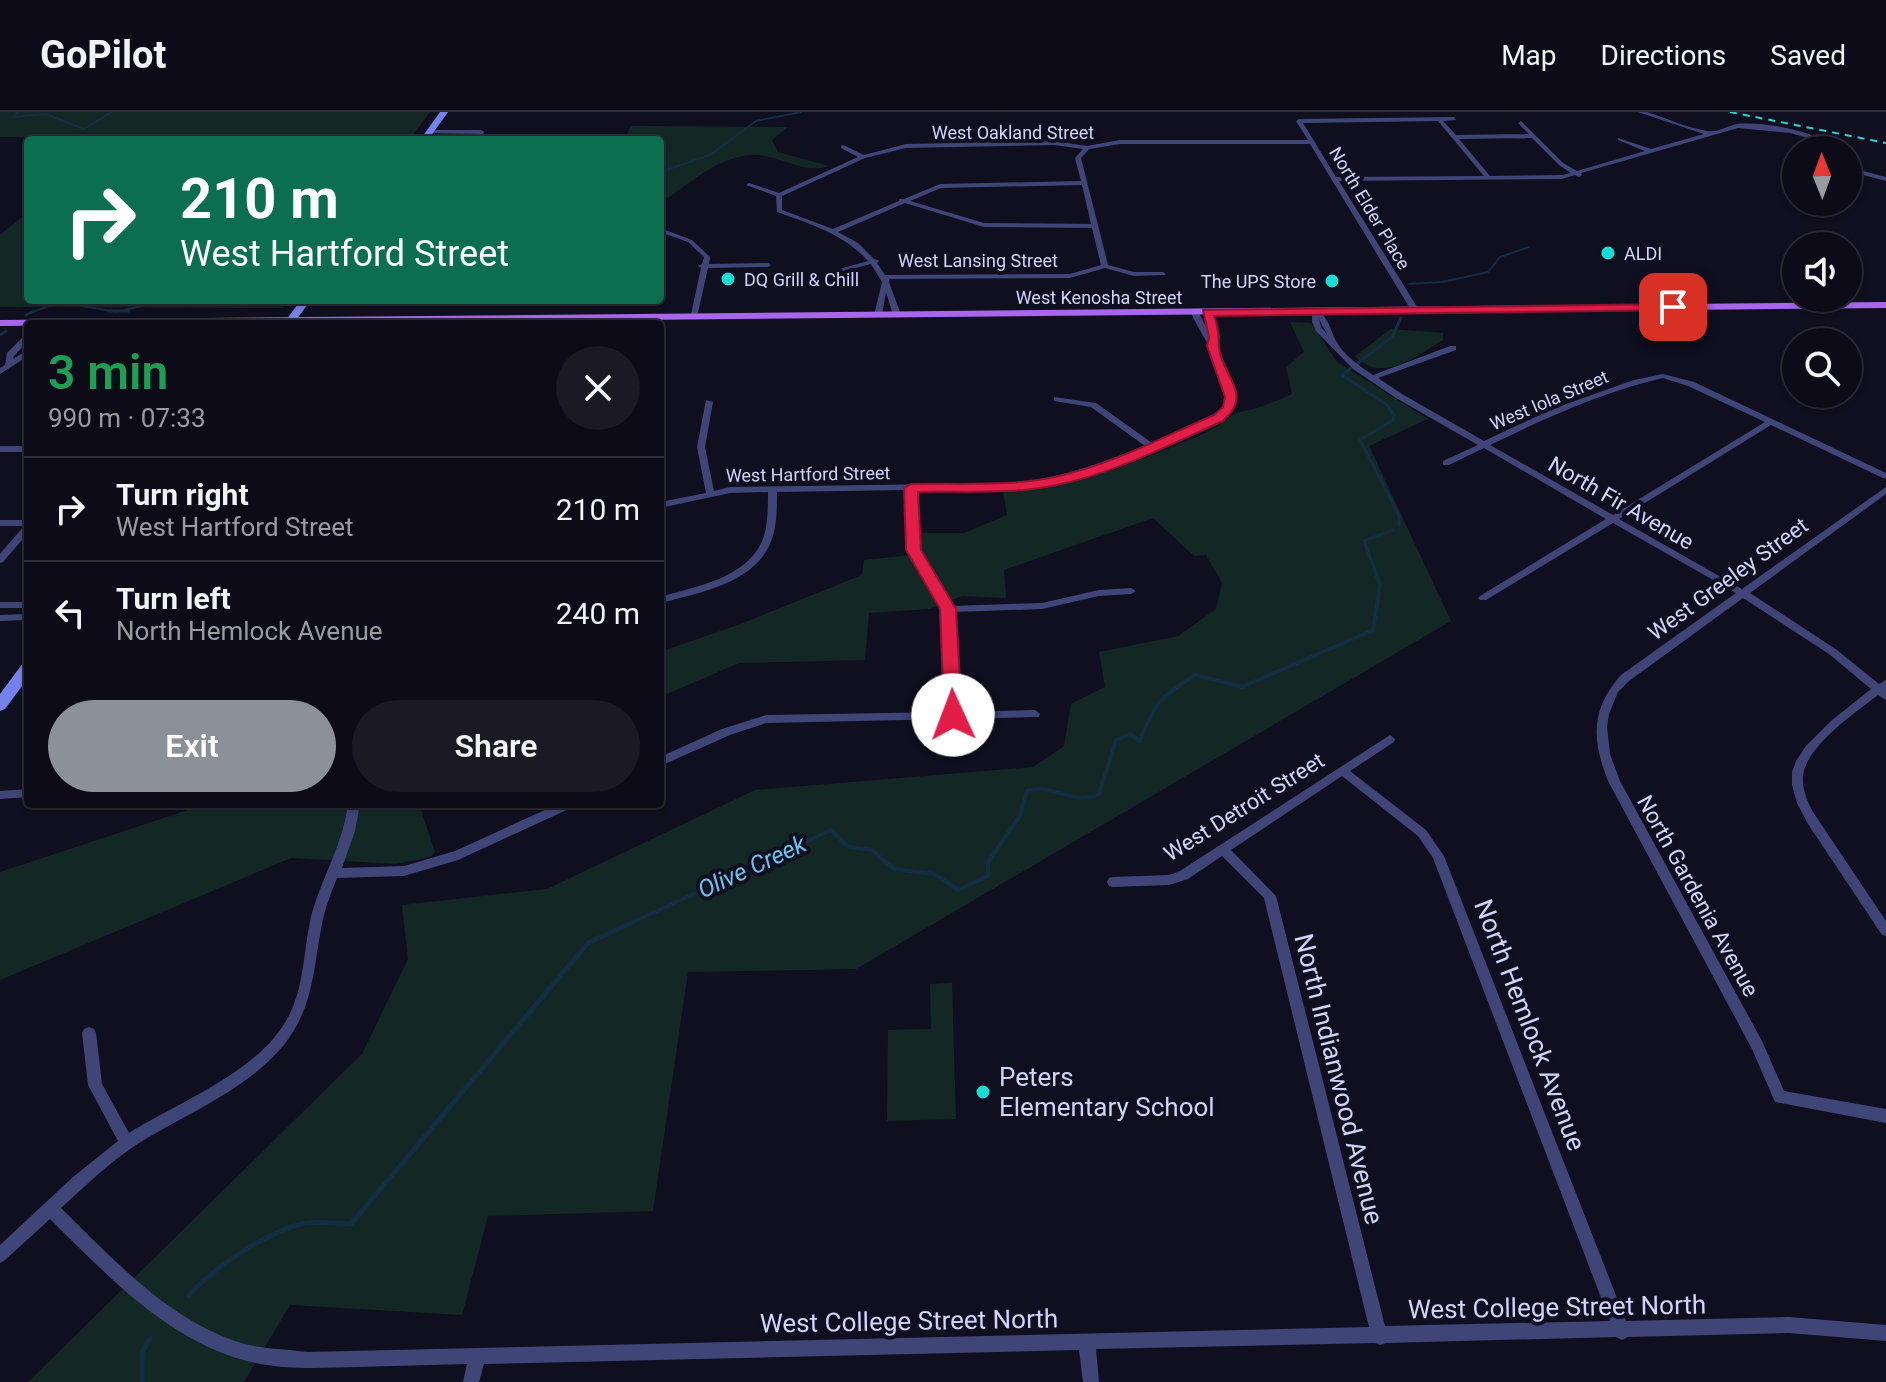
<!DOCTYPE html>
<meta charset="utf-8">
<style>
body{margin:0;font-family:Roboto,sans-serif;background:#1a1924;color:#f1f3f6;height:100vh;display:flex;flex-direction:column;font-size:30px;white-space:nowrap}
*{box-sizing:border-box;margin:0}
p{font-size:26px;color:#9a9ba1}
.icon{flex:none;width:44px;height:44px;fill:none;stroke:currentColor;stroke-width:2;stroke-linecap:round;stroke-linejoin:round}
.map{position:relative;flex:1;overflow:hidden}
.details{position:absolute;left:24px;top:208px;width:640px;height:488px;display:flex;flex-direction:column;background:#0c0b17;border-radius:8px;box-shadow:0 2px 6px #0004,0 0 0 2px #2c2b36}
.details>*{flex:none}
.banner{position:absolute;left:24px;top:24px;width:640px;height:168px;border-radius:8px;box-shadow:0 2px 6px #0004,0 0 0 2px #2c2b36;background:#0b6e4f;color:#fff;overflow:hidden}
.needle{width:52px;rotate:359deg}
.tools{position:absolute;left:1782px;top:24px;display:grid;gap:16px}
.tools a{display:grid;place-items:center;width:80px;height:80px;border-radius:50%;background:#0c0b17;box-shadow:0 2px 6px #0004,0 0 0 2px #2c2b36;font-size:40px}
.pin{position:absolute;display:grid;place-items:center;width:68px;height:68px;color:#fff;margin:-34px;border-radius:16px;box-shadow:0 4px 12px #0006}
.me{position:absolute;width:88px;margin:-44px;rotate:358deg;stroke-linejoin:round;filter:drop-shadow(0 0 6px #0008)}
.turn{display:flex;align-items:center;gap:28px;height:168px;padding:0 24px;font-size:36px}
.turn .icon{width:104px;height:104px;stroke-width:2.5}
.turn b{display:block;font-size:56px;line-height:68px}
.round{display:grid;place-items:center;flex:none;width:84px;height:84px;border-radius:42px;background:#1a1924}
.summary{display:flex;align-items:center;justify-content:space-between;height:136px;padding:0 24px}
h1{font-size:48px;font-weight:600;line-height:60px;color:#1e9e55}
.button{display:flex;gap:16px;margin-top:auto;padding:16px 24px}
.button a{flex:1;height:92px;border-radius:48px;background:#8c9099;color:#fff;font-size:32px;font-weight:600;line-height:92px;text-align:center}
.button a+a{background:#1a1924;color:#f1f3f6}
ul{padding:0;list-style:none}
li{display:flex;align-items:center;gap:24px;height:104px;padding:0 24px;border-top:2px solid #2c2b36}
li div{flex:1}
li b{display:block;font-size:30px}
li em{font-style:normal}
header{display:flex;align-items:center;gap:48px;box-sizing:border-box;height:112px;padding:0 40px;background:#0c0b17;border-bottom:2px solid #2c2b36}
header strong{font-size:38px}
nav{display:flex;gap:44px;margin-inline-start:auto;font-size:28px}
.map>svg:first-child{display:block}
.green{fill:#132824}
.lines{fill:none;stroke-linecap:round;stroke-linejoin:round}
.stream-far3{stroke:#152d43;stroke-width:2}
.stream-far2{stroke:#152d43;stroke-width:3}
.stream-far1{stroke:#152d43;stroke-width:4}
.stream{stroke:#152d43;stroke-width:5}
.street{fill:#404578;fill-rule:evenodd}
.secondary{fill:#7582ee;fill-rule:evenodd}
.primary{fill:#a866ec;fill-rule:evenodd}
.rail{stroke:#1bdcd5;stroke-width:2;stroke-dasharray:7 6;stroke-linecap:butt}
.route{fill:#e11d48;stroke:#92132f;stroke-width:2}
.poi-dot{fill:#1bdcd5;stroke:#100f1f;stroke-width:3}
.labels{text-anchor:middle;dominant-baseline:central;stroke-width:8;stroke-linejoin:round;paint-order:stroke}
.far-street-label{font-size:18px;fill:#d2d3f9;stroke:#100f1f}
.far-poi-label{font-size:18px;fill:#d2d3f9;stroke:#100f1f;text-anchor:start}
.street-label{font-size:22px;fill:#d2d3f9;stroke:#100f1f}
.water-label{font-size:24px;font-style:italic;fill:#6dc3ed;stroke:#100f1f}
.near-street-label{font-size:26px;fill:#d2d3f9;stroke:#100f1f}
.near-poi-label{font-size:26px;fill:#d2d3f9;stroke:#100f1f;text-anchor:start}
</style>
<header>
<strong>GoPilot</strong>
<nav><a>Map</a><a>Directions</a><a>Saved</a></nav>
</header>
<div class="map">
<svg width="1886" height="1270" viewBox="0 0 1886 1270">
<rect width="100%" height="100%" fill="#100f1f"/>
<!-- green -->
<g class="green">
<path d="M0,0H430L409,28L0,25Z"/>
<path d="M631,14L788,15L772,28L778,40L829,54C806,63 780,43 756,43C723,42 693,68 668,86L660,84V28H624Z"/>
<path d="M28,100V188H289L283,196L0,195V123Z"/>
<path d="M1290,210L1311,211L1337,250L1428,307L1369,334L1451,509L856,857L688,860L653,1099L488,1104L462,1203L290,1193L244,1270H28L362,942L408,847L402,793L547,777L755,678L1033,655L1064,634L1071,592L1105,575L1099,540L1178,524L1216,497L1222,471L1206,443L1194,444L1153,406L1004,458L1006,486L962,484L929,497L869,501L865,548L739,551L660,585V540L738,513L862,463L864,448L920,442L918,421H964L1007,403L1003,378C1076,377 1137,350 1203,322C1215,317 1229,303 1240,300C1258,297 1274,290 1292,282L1286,255L1304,240Z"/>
<path d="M1391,217L1443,221V228C1418,243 1382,273 1355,244Z"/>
<path d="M206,692H419L435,740L430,745L396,752L291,746L0,868V760Z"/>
<path d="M952,871L956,1007L887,1009L888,918L931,917L930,872Z"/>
</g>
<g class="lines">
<!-- stream-far3 -->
<g class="stream-far3">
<path d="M18,0L13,5L46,2L84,17L112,0"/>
<path d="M660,60L710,43L756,9L801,0"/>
<path d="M1409,172L1442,170L1488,160L1500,145L1529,135"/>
<path d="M30,201L59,190L117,200L165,188"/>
</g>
<!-- stream-far2 -->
<g class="stream-far2">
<path d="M109,199H129"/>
<path d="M26,203L34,199"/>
<path d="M0,223L6,219"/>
<path d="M1399,414V403L1360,328L1393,308L1394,303L1386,292L1342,263L1392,225L1401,206"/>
<path d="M1377,464L1364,429L1393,418"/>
</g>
<!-- stream-far1 -->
<path class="stream-far1" d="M629,812L831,718L848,735L872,738L894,757L934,762L958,778L988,764V750L1020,704L1027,679C1053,671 1072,694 1099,682L1116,628L1130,622L1140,629C1154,592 1161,584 1195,563L1242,575L1373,518L1380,473L1376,462"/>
<!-- stream -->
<g class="stream">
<path d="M189,1183C215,1155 263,1122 301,1112C317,1108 334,1112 351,1112L588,831L633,810"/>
<path d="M142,1270V1241L150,1226"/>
</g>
<!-- street -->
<g class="street">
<path d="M1638,0H1647C1666,6 1687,16 1707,19C1717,21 1727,14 1737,12C1764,9 1820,20 1840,38H1833L1816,28L1790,21L1738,16L1581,61L1582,63L1579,65L1575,63L1562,67L1339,69L1419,198L1415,200L1411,198L1310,32H1120L1089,37L1081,46L1108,153L1134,160H1163L1166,162L1165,163L1134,164L1105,156L1070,166L889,167V170L901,203L897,205L893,203L886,180L882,203L878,205L874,203L882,170L871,152L839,160L836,158L868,149C844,122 810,112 777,100L776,84L746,73L749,71L779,81L858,45L841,36V34L843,33L864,43L906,32L1054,29L1087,34L1120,28H1308L1296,9L1299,7L1454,5L1456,8L1443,9L1456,23L1529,22L1518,11L1521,9L1563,51L1577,59L1645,39L1618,28V26L1651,37L1704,22ZM1438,9L1484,64L1336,65L1303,11ZM1532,26L1559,53L1571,61L1562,63L1490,64L1459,27ZM1054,33L1083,37L1075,46L1081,69L940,72L904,87H899V89L833,117L782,98V84L865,46L906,36ZM1082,73L1091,112L984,111L910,89L941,76ZM905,91L984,115L1092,116L1101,153L1070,162L885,163L877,151L879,149L878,148L874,147L858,131L838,120Z"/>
<path d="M430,18H481L484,20L482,28H476L478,22L428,21Z"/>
<path d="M588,23L591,25L590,28H584Z"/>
<path d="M1848,55L1886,65V69L1848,59Z"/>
<path d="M660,116L692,128L710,145L709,152L768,151L771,153L768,155L708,156L697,205L690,207L701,156L698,154L702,152L704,145L688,130L660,120Z"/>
<path d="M1312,197H1318C1332,212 1329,217 1338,232C1345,244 1361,255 1373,263L1450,234H1456V238L1378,266L1402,282L1484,329L1552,297L1634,268L1663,262L1694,270L1886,361V367L1883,366L1771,313L1619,407L1742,477L1886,375V382L1750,481L1837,538L1879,572L1886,568V588L1878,583C1855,601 1806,634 1803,664C1802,677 1807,689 1813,700L1886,809V824L1882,823L1808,712L1797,691L1792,673V660L1796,649L1806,634L1831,609L1871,577L1829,542L1743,486L1629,569L1618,580L1609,602L1607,615L1610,642L1620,669L1762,929L1784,979L1886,997V1011L1775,990L1752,937L1608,669C1592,628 1590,598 1621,563L1736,481L1613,411L1486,488H1480L1478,486L1480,484L1606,407L1484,336L1449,353H1443V349L1478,333L1396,286L1353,257L1316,219L1312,210ZM1319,207L1327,222L1321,215ZM1663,266L1688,274L1765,310L1613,403L1490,333C1546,306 1602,280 1663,266Z"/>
<path d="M1204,198L1211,200L1220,225L1216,235C1227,255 1239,276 1233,299C1212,316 1186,323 1161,333C1116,351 1069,372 1020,376C986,380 950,378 915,378L918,438L951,494L1042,491L1099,478L1131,476L1136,479L1131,482L1099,484L1042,497L953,500L958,600L1035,598L1040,602L1039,605L766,611L730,623L660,654V645L722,617L766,603L948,600L943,497L908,438L907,378L777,380C777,394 777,410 773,424C759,471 701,480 660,491V485C697,474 750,466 764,424C768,410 768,395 768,380L730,381L660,396V390L706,381L697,335L706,288L713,290L705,335L714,379L730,375L1019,371C1063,365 1104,350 1145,334L1091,295L1054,289V285L1096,291L1152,331L1204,311L1226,296C1231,261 1205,231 1191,201L1198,199L1212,227L1203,200Z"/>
<path d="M25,223H28V229L14,244L13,247L28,238V244L0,262V256L5,253L7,241Z"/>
<rect x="0" y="334" width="28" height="6"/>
<path d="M0,408H28V421L3,450L0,451V442L24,414H0Z"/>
<rect x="0" y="490" width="28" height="6"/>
<path d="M28,502V508L0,509V503Z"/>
<path d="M1390,623L1395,627L1394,630L1350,659L1426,718L1444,744L1626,1209L1789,1205L1886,1213V1229L1789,1221L1628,1225L1622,1228L1616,1225L1386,1231L1380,1233L1375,1231L1096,1237L1099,1270H1083L1079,1238L484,1252L479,1270H463L467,1252C430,1253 393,1254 357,1255C321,1256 282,1258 247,1249C167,1228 107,1163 50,1107L5,1148L0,1151V1133L73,1065L118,1029L88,973L82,921L84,917L89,915L94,917L96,921L102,972L129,1021C182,988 267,957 292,897C305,867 304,832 312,801C323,763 343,732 348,692H360L355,719L342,756L404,754L455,739L558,692H575L573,695L458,748L404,764L337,766C331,781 325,796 322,812C315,847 314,882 297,913C266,971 189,999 136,1033C109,1051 85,1074 61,1096C114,1148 171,1211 245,1232C265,1237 287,1237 307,1240L1369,1215L1264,786L1222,744L1188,767L1169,773L1113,775L1109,774L1107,770L1109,766L1113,765L1169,763L1180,759ZM1342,664L1418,724L1433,746L1610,1209L1385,1214L1276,784L1231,738Z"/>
<path d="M28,677V685L0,687V679Z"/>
</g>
<!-- secondary -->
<g class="secondary">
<path d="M440,0H448L428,28H420Z"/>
<path d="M301,188H311L293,212H283Z"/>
<path d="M28,550V566L5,597L0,599V582L23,551Z"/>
</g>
<!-- primary -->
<path class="primary" d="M1886,190V196L0,214V208Z"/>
<!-- rail -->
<path class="rail" d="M1730,0L1886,31"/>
</g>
<!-- route -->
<path class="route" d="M1673,192L1677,193V198L1214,204C1219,216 1218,223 1219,234C1221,265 1255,281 1223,309C1171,332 1117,360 1061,372C1015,383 965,379 918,380L921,438L956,497L962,603L953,610L944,603L940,497L906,438L904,376L911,372C959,371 1011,375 1059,364C1112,352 1163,325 1214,303L1223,295L1225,285L1207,234L1209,225L1203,198Z"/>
<!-- markers -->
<g class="poi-dot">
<circle cx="1608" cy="141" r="8"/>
<circle cx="728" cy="167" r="8"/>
<circle cx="1332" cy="169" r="8"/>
<circle cx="983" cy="980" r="8"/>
</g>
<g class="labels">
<!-- far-street labels -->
<g class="far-street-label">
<text x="1013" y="20">West Oakland Street</text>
<text transform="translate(1370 96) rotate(59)">North Elder Place</text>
<text x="978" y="148">West Lansing Street</text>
<text x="1099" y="185">West Kenosha Street</text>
<text transform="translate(1549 288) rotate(-23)">West Iola Street</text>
<text transform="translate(808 362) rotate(-1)">West Hartford Street</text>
</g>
<!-- far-poi labels -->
<g class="far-poi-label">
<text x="1624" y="141">ALDI</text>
<text x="744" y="167">DQ Grill &amp; Chill</text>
<text x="1316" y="169" text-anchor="end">The UPS Store</text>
</g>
<!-- street labels -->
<g class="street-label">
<text transform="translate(1621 391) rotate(30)">North Fir Avenue</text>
<text transform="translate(1728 467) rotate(-36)">West Greeley Street</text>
<text transform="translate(1244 695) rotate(-32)">West Detroit Street</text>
<text transform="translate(1698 784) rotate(61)">North Gardenia Avenue</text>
</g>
<!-- water labels -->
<g class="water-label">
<text transform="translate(752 755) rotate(-25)">Olive Creek</text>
</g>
<!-- near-street labels -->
<g class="near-street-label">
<text transform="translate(1530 913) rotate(69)">North Hemlock Avenue</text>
<text transform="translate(1339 967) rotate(76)">North Indianwood Avenue</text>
<text transform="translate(1557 1195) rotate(-1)">West College Street North</text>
<text transform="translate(909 1209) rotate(-1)">West College Street North</text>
</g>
<!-- near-poi labels -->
<g class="near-poi-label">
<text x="999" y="965">Peters<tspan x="999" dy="30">Elementary School</tspan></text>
</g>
</g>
</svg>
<div class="tools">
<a><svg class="needle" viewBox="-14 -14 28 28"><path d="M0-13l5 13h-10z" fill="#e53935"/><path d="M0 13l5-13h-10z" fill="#9a9ba1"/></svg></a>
<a><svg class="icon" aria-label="sound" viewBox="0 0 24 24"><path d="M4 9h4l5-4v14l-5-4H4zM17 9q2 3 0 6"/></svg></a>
<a><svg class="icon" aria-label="search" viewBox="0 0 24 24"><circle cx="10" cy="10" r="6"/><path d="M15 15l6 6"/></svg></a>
</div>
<div class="pin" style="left:1673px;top:195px;background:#d93025"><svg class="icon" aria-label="arrive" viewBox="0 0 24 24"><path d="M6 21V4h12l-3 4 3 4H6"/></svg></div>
<svg class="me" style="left:953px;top:603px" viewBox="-20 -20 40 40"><circle r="19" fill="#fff"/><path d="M0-13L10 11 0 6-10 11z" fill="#e11d48"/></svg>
<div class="banner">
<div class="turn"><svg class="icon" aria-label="right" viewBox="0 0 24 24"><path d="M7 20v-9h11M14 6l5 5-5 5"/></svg><div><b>210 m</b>West Hartford Street</div></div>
</div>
<section class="details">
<div class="summary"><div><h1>3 min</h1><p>990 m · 07:33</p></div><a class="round"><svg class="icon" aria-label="close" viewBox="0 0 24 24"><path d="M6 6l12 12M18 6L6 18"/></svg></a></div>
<ul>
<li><svg class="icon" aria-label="right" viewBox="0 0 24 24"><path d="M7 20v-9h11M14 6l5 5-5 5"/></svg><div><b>Turn right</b><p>West Hartford Street</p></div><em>210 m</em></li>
<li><svg class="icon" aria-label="left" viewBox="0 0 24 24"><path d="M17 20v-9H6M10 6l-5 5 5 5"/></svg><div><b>Turn left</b><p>North Hemlock Avenue</p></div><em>240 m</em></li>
</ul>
<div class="button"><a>Exit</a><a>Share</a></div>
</section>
</div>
